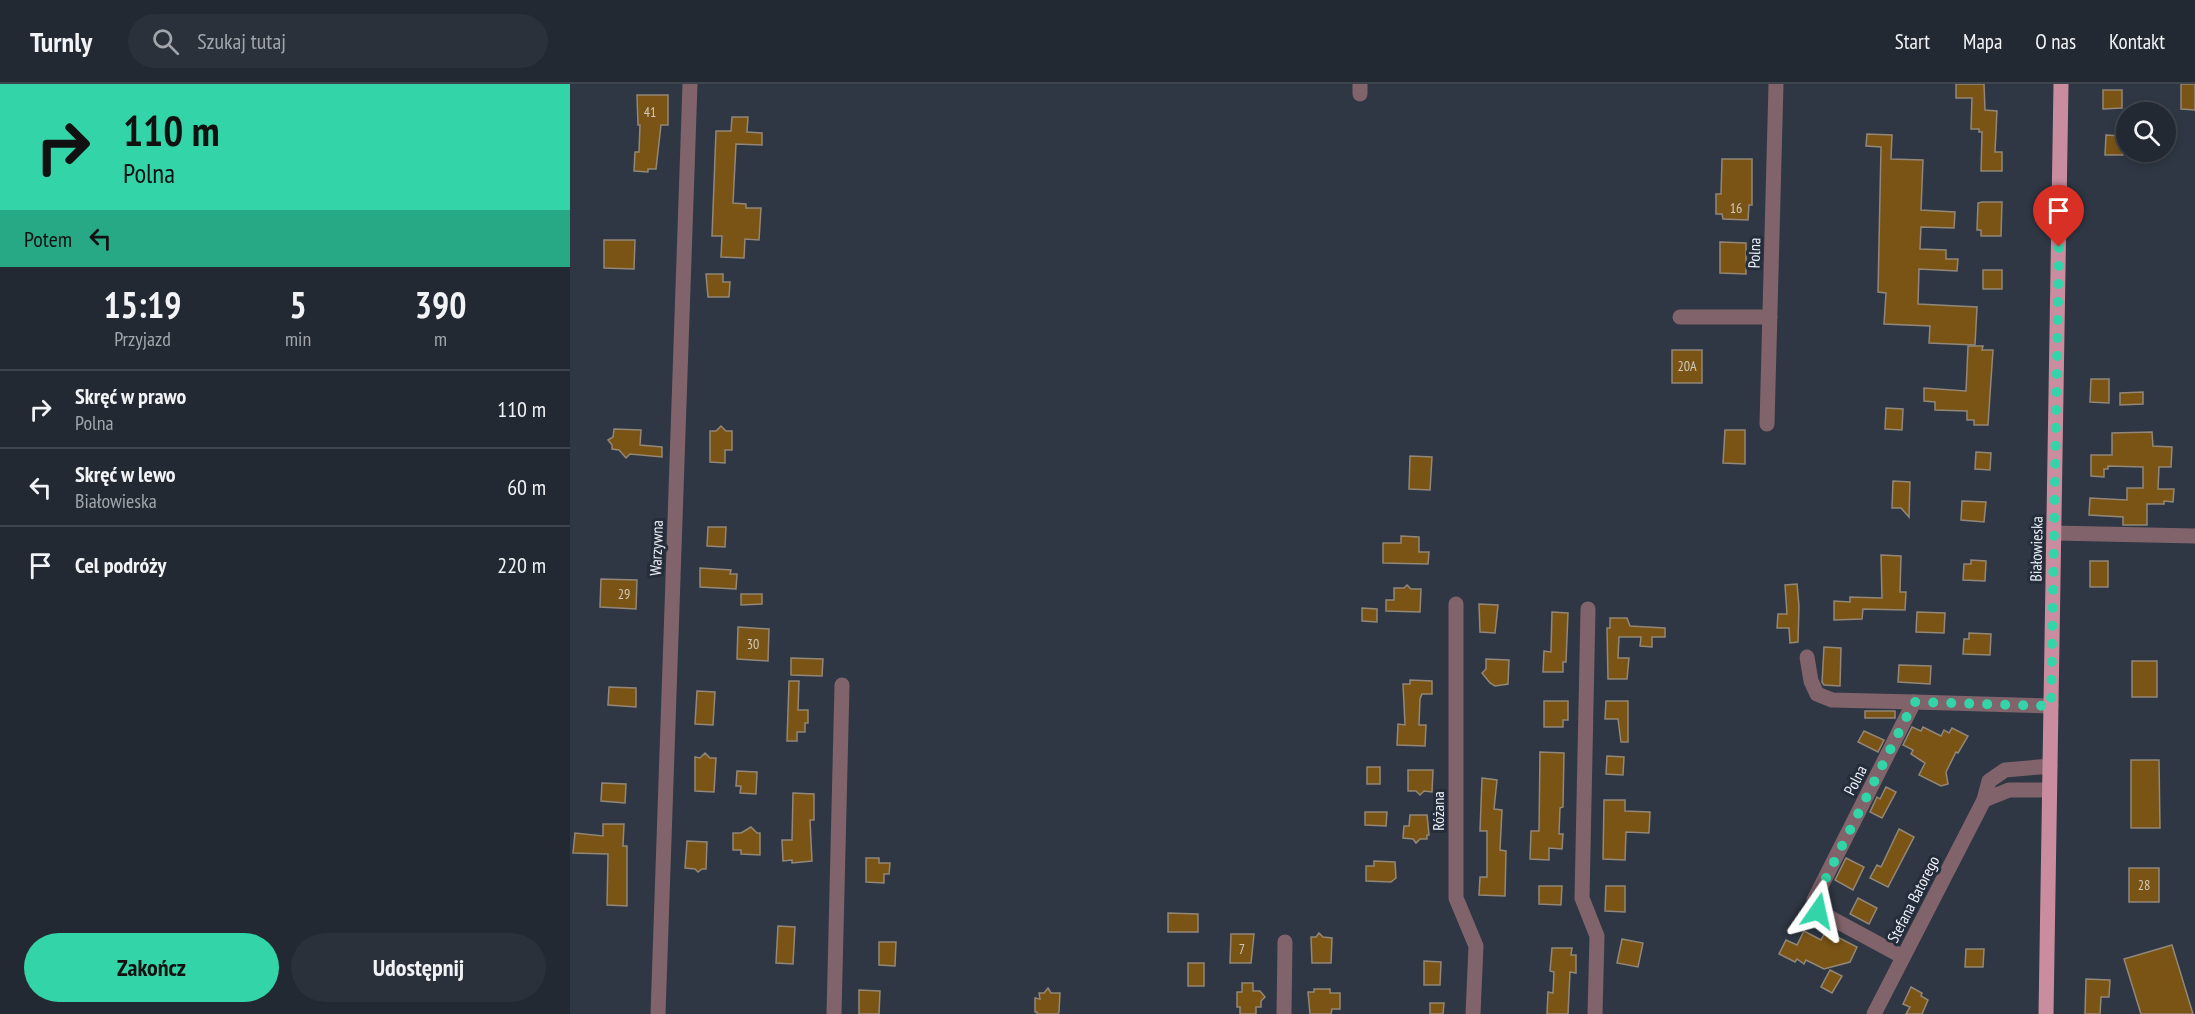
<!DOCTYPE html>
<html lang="pl">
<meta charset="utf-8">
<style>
body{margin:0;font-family:"PT Sans Narrow",sans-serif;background:#2a313a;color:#f1f3f6;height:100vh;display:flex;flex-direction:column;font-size:22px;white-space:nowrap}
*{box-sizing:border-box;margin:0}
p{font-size:20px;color:#a2a6ac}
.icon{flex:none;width:33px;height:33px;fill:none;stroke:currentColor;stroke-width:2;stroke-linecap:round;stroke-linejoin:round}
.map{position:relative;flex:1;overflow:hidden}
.side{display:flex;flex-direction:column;background:#222932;width:570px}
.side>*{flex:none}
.hud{background:#33d4a8;color:#111;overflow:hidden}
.controls{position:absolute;left:1546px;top:18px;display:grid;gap:12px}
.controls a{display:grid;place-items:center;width:60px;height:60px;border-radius:50%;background:#222932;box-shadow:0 3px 9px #0003,0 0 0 2px #3f454d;font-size:30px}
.pin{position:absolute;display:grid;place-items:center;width:51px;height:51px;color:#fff;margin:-62px -26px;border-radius:50% 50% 50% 0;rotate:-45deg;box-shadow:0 0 6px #0007}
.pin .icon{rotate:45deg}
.me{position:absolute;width:66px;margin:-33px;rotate:11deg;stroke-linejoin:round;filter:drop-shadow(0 0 4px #0008)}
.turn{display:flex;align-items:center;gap:21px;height:126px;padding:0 24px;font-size:27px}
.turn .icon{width:78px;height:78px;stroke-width:2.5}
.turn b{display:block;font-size:42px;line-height:51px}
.then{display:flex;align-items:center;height:57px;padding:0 24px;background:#0003;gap:12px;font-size:22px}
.eta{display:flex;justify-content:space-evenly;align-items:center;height:102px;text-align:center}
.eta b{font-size:36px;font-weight:700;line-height:42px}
.button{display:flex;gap:12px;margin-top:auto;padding:12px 24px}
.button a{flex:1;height:69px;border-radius:36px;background:#33d4a8;color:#111;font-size:24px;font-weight:700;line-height:69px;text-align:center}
.button a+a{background:#2a313a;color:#f1f3f6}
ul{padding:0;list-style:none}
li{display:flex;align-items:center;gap:18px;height:78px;padding:0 24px;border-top:2px solid #3f454d}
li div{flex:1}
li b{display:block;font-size:22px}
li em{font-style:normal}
header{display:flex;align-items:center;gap:36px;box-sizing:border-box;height:84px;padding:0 30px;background:#222932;border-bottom:2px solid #3f454d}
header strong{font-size:28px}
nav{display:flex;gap:33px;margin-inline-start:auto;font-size:21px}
.search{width:420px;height:54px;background:#2a313a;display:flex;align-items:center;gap:15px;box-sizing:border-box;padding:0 21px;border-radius:33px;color:#a2a6ac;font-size:22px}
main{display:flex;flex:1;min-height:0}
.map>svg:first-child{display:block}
.building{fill:#7a5415;stroke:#928778;stroke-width:1.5}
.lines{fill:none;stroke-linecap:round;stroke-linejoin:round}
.minor{stroke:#81636b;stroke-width:15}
.major{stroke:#ca8d9f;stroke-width:15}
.route{stroke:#33d4a8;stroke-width:10;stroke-dasharray:0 18}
.labels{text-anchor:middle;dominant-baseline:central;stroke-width:6;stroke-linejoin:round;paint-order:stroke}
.number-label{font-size:14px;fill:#cfcac0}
.street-label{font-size:16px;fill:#ebf1f9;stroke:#242d39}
</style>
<header>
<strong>Turnly</strong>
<div class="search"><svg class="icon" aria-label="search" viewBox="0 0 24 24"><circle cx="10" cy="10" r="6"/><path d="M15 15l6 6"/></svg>Szukaj tutaj</div>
<nav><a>Start</a><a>Mapa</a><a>O nas</a><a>Kontakt</a></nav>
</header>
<main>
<section class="side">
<div class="hud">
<div class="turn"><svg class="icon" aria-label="right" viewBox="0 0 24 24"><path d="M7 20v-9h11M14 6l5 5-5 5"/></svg><div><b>110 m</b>Polna</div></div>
<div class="then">Potem<svg class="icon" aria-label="left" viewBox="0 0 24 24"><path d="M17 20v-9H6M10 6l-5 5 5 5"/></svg></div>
</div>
<div class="eta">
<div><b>15:19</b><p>Przyjazd</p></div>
<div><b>5</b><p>min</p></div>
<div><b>390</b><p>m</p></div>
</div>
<ul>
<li><svg class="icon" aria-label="right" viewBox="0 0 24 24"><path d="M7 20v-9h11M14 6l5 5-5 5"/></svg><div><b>Skręć w prawo</b><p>Polna</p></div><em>110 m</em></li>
<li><svg class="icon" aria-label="left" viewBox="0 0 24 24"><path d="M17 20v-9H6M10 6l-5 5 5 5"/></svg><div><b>Skręć w lewo</b><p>Białowieska</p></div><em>60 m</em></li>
<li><svg class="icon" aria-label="arrive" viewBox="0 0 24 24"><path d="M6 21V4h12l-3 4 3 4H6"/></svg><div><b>Cel podróży</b></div><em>220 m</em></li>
</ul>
<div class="button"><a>Zakończ</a><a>Udostępnij</a></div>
</section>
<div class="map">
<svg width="1625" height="930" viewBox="0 0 1625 930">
<rect width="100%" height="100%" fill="#2e3743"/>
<!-- building -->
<g class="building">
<path d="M1386,0H1414L1415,26L1427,27L1425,68H1432V87H1411L1412,48H1409V45H1401L1402,14H1386Z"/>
<path d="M1611,0H1625V26L1611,25Z"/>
<path d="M1533,6H1552V24L1533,25Z"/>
<path d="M67,11H98V41H91L86,85H78V88L64,87L65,68H69L70,41H68Z"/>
<path d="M162,33H178L177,48L192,49V61L166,60L163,119L176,120V124H191L189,156L175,155L174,174L151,173L152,152H142L146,47H161Z"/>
<path d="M1297,50L1322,51L1321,75L1353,76L1351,126L1385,128L1384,144L1351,143L1350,165L1376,166V175H1388L1387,187L1349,185L1348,220L1407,223L1405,261L1359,259L1360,242L1314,240L1316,209L1308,208L1311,63L1296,62Z"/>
<path d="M1536,51L1551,52L1553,71H1535Z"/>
<path d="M1152,75H1182V121H1179L1178,136L1153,135L1152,130H1146V110H1151Z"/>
<path d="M1412,118H1432L1431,152H1411V146H1407L1408,119Z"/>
<path d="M34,156H65L64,185L34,184Z"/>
<path d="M1150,158L1176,159V190L1150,189Z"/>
<rect x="1413" y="186" width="19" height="19"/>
<path d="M136,190H153V198H160L159,213H138Z"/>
<path d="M1398,262H1413L1412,266H1423L1418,341H1404V336H1397V327L1365,326V318L1354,317V304L1396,307Z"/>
<rect x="1102" y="266" width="30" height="33"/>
<path d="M1521,295H1539V319L1520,318Z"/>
<path d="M1573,308V320L1550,321V309Z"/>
<path d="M1316,324L1333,325L1332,346L1315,345Z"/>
<path d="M151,342L156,347H162V366H155V379L140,378V347H146Z"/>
<path d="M44,345L71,346L70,361L92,363V373L60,370L56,374L49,366L42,365V361L38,356L43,353Z"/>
<path d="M1155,346H1175V380L1153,379Z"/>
<path d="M1582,348L1583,362L1602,363L1601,383H1589L1588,405H1604L1603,418L1594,417V420H1577V441H1553V433L1519,431L1520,414L1557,416V404H1573V383L1538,382V385H1534V393L1521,392V371H1542V349Z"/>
<path d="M1406,368L1421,369L1420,386L1405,385Z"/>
<path d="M840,372L862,373L860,406L839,405Z"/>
<path d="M1323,397L1340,398L1339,433L1331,424H1322Z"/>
<path d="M1392,417L1416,418L1414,438L1391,436Z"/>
<path d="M138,443H156L155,463L137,462Z"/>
<path d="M831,452L849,453V468H859L858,480L813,479V459H831Z"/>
<path d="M1311,471L1331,472L1330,508H1336L1335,526L1293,525L1292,535L1264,536V517L1280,518V513L1312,514Z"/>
<path d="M1401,476L1416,477L1415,497L1393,496L1394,480H1401Z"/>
<rect x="1520" y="477" width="18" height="26"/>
<path d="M130,484L161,486L160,490H167L166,505L130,503Z"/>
<path d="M31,495L67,496L66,525L30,523Z"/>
<path d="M1227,500L1229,522L1228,558L1220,559L1219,544H1207L1208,530H1217L1215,501Z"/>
<path d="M837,501L841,505H851L850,528L816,527V516H824V504H834Z"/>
<path d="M171,510H192V520L171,521Z"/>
<path d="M909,520L928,521L925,549L910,548Z"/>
<path d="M792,524L807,525V538L792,537Z"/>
<path d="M982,528L998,529L996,578H993V588H973L974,567L981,568Z"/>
<path d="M1347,528L1375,529L1374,549L1346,548Z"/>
<path d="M1040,534H1057L1060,542L1095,544V553H1082V563L1070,562L1071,553H1049L1048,574H1059L1057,595H1038L1037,544H1040Z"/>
<path d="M168,543L199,545L198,577L167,575Z"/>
<path d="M1399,549L1421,550L1420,571L1393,570L1394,555H1399Z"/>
<path d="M1254,563L1271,564L1270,602L1254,601L1252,598Z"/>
<path d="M221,574L253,575L252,592L221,591Z"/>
<path d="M916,575L939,576L938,600L925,602L920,599L912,589L916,585Z"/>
<rect x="1562" y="577" width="25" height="36"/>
<path d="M1329,581L1361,582L1360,600L1328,598Z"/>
<path d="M840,596L862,597V610H852L850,615L849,641H856L855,662L827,661L828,640L835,641L833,600H840Z"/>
<path d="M219,597H229L228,626H238V639H235V648H227V657H217Z"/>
<path d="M39,603L66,604V623L38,621Z"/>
<path d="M127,607L145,608L143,641L125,640Z"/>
<path d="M974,617H998V636H993V643H974Z"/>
<path d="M1036,617H1058V658H1051L1048,635H1035Z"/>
<rect x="1295" y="627" width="30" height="7"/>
<path d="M1342,643L1351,647L1353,643L1371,652L1374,646L1379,649L1382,644L1398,652L1388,669L1386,668L1376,688L1378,700L1371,702L1349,691L1355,679L1341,670L1343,666L1333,661Z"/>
<path d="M1294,647L1314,656L1308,668L1288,658Z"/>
<path d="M970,668L994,669L993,723L990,724L989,750H993L992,765L979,764V776L960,775L961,747H969Z"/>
<path d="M135,669L140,674H146L144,708L125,707V673L130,674Z"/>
<path d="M1037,672L1054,673L1053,691L1036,690Z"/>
<path d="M1561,676H1589L1590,744H1561Z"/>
<rect x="797" y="683" width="13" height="17"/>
<path d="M838,686H863L862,708L854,707L850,711L846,707H838Z"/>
<path d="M167,687L187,688L186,710L170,709L171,702H166Z"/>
<path d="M912,694L927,696L924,725L932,726L930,766L936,767L935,812L909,811L910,793H917V747H910Z"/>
<path d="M32,699L56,700L55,719L31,717Z"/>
<path d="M1316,703L1326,708L1312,734L1300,728L1307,713L1310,715Z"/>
<path d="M223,709L244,710V736H240L242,777L222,779V776L213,777L212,756H222Z"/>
<path d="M1034,716H1055V727L1080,728L1079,749L1056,748L1055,776L1033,775Z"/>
<path d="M795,728H817L816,742L795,741Z"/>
<path d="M840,731H857L859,751H857V755H850L846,759L843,755L833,754L834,742H839Z"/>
<path d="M33,740H54L53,762H57V822L37,821L38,770L3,769L5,749L33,752Z"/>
<path d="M181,743L187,749H190V771L171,770V766H163V749H171Z"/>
<path d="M1329,745L1344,753L1318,803L1300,794L1307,781L1311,783Z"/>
<path d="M117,757L137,758L136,785H132L128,788L125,785L115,784Z"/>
<path d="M296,774H309V779H320L319,790H314V799L296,798Z"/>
<path d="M1276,774L1294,783L1283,806L1265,796Z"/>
<path d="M804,777L825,778L826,794L821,798L796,797V782H804Z"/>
<rect x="1559" y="784" width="30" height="34"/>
<path d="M969,802H992L991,821L969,820Z"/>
<path d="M1036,802H1055V828L1035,827Z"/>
<path d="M1288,814L1307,824L1299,840L1280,830Z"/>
<path d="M598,829L628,830V848H598Z"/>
<path d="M208,842L225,843L223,880L206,879Z"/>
<path d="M1234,847L1251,856L1256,847L1287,863L1280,878L1254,885L1236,876L1234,880L1227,875L1225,878L1209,870L1216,856L1227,861Z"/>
<path d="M749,849L753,853L762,854L761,879H742L741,853H746Z"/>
<path d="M661,850H684L681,879H660Z"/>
<path d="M1052,855L1073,859L1068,883L1047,879Z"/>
<path d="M309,858H326L325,882L309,881Z"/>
<path d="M1602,861L1623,930H1571L1554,875Z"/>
<path d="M982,864H1002L1001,871H1006V889L1000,888L998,930H977L978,908L983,909L984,888L980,887Z"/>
<path d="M1396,865H1414L1413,883H1395Z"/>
<path d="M854,877L871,878L870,901H854Z"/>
<rect x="618" y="879" width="16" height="23"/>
<path d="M1260,886L1272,892L1262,909L1251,903Z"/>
<path d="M1516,895L1540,896L1539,913H1531L1530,930H1515Z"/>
<path d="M672,899H683V907H690L695,913L691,917V923H686V930H670V923H667V908H672Z"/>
<path d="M1341,903L1352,909L1351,912L1358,916L1352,930H1336L1340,923L1333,920Z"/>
<path d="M478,904L481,909H490L489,928L488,930H467V928H465V914L470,915L469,909H474Z"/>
<path d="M744,905H760V909H770V925H762L761,930H740L738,908H744Z"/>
<path d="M289,906L310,907L309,930H289Z"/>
<path d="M860,919H874L873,930H860Z"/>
</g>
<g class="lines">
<!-- minor -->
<g class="minor">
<path d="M790,10V0"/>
<path d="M1110,233H1200"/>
<path d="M1197,340L1206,0"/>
<path d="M1484,449L1625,452"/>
<path d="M886,520V814L906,862L903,930"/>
<path d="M1018,525L1012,814L1027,852L1025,930"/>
<path d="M1237,573L1241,597L1247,610L1262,616L1344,618"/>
<path d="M1414,716L1439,706H1479"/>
<path d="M1333,873L1248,827L1244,816L1344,618L1481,622"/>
<path d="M88,930L120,0"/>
<path d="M264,930L272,601"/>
<path d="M714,930L715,858"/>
<path d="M1304,930L1414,716L1419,697L1435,686L1480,682"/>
</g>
<!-- major -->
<path class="major" d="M1476,930L1491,0"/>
</g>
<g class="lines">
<!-- route -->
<path class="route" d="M1248,827L1245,816L1344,618L1481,622L1489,163"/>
</g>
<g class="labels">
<!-- number labels -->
<g class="number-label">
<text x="80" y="28">41</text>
<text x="1166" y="124">16</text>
<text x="1117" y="282">20A</text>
<text x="54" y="510">29</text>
<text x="183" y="560">30</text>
<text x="1574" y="801">28</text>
<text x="672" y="865">7</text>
</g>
<!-- street labels -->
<g class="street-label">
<text transform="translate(1184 169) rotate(-88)">Polna</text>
<text transform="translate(86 464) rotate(-88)">Warzywna</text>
<text transform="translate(1466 465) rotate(-89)">Białowieska</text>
<text transform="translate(1285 696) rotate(-63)">Polna</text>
<text transform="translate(868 727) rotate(-90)">Różana</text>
<text transform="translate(1343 815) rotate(-63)">Stefana Batorego</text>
</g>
</g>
</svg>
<div class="controls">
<a><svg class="icon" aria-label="search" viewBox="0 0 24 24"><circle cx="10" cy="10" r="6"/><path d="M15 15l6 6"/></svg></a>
</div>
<div class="pin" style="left:1489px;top:163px;background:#d93025"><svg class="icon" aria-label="arrive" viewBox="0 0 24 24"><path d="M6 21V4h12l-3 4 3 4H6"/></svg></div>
<svg class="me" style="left:1248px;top:827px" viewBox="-20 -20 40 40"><path d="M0-17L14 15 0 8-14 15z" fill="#33d4a8" stroke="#fff" stroke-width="4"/></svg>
</div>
</main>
